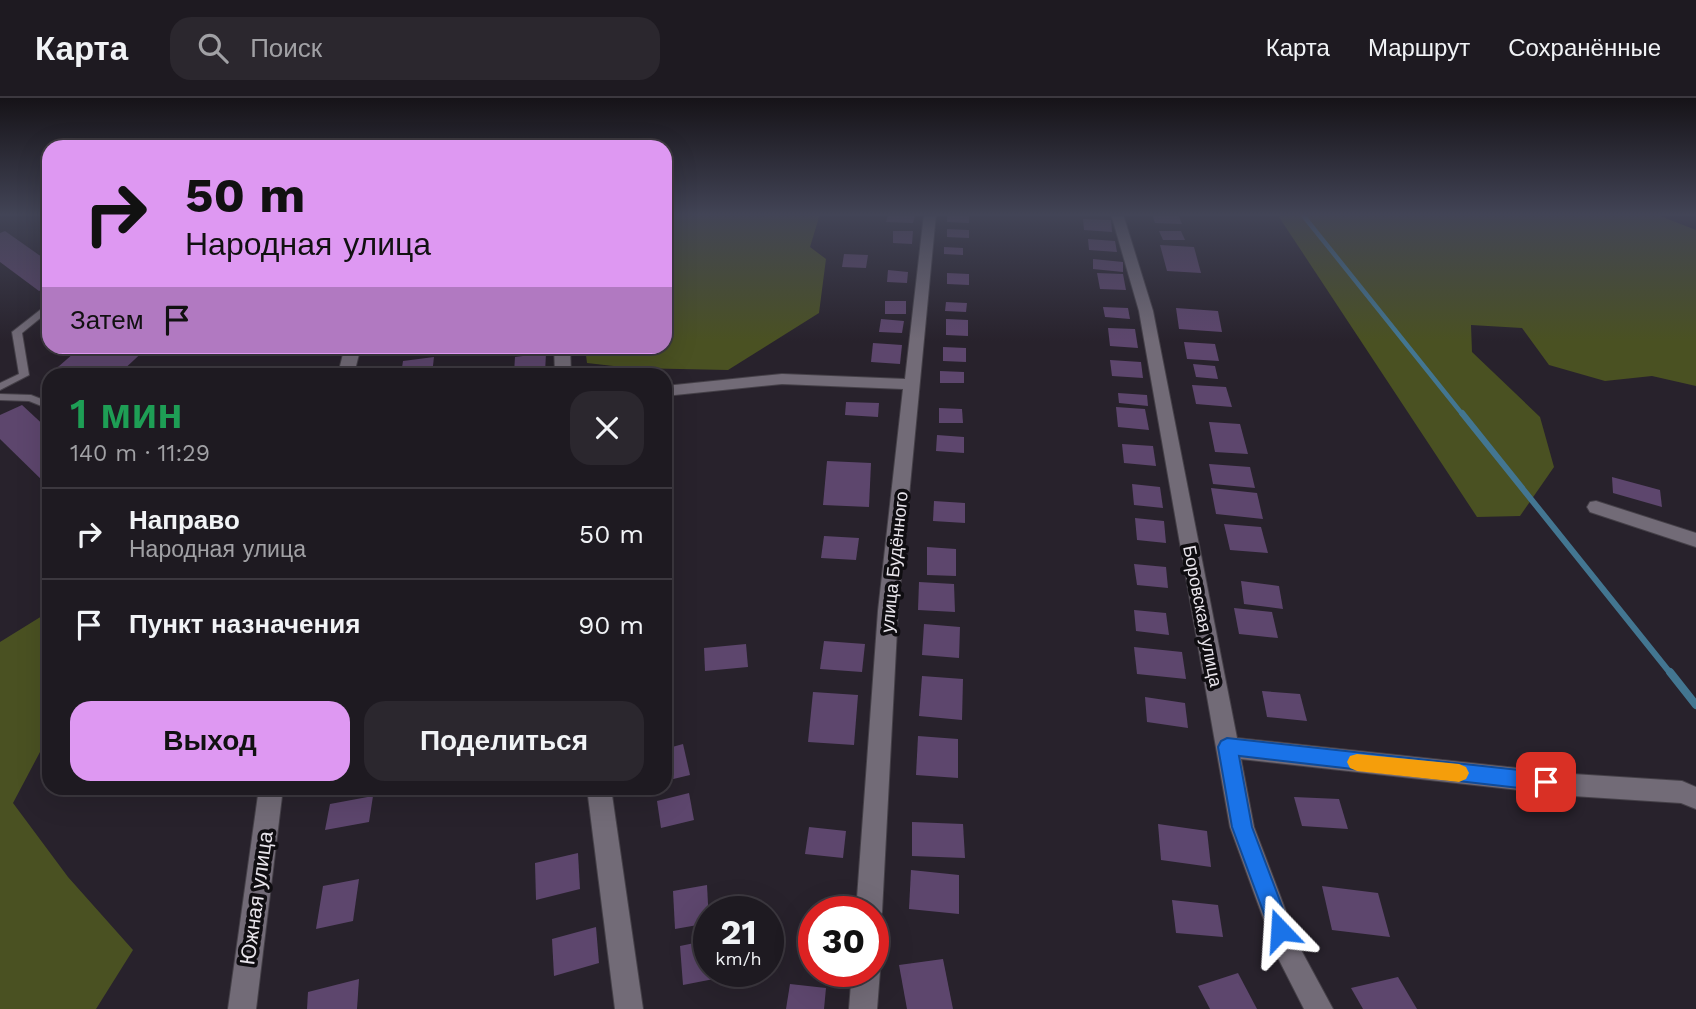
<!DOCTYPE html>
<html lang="ru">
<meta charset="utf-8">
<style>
body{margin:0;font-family:"Work Sans",sans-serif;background:#2b272e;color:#f1f3f6;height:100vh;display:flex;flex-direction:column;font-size:26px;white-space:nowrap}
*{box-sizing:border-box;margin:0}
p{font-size:23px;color:#a1a1a5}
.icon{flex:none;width:38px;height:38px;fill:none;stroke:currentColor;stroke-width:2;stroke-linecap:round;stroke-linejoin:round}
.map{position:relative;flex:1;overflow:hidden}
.side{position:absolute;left:42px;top:270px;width:630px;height:427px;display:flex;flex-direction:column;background:#1e1a21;border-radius:21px;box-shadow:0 7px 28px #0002,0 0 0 2px #3c383f}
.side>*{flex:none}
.guide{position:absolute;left:42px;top:42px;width:630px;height:214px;border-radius:21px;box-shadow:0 7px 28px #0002,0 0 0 2px #3c383f;background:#de98f2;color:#111;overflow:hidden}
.speed{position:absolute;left:693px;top:798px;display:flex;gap:14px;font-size:35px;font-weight:700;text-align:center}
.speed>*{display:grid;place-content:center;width:91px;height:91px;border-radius:50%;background:#1e1a21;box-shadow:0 7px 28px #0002,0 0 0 2px #3c383f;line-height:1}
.speed small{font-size:18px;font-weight:400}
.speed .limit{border:10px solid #d22;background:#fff;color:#111}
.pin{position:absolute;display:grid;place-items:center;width:60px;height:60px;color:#fff;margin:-30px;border-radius:14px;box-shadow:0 4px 10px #0006}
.me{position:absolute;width:77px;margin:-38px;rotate:340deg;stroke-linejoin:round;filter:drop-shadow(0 0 5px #0008)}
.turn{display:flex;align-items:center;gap:24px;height:147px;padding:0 28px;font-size:32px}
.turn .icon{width:91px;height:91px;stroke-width:2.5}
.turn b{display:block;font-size:49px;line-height:60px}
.then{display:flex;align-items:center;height:66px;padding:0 28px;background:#0003;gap:14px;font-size:26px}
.round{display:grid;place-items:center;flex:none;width:74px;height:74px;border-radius:21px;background:#2b272e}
.head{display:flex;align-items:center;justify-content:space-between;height:119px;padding:0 28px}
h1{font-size:42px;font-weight:600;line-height:52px;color:#1e9e55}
.primary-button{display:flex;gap:14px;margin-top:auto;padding:14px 28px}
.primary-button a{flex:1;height:80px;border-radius:21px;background:#de98f2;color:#111;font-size:28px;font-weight:600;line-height:80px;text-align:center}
.primary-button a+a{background:#2b272e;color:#f1f3f6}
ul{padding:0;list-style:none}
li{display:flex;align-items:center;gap:21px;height:91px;padding:0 28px;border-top:2px solid #3c383f}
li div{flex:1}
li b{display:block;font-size:26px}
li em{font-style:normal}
header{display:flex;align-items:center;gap:42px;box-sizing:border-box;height:98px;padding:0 35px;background:#1e1a21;border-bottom:2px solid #3c383f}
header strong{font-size:33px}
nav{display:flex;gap:38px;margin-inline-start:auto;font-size:24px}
.search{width:490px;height:63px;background:#2b272e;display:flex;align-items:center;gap:18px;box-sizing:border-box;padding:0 24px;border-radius:21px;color:#a1a1a5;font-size:26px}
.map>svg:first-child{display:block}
.forest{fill:#4a5122}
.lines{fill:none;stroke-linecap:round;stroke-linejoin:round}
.stream-far2{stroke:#437691;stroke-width:4.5}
.stream-far1{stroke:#437691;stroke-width:6}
.stream{stroke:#437691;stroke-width:8}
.building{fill:#5d466d}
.service-casing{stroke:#454048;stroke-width:2}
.minor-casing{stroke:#454048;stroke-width:2}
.service{fill:#726b77;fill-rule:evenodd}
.minor{fill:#726b77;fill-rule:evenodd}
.route{fill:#1a73e8;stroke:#114b97;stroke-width:2}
.slow{fill:#f59e0b}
.labels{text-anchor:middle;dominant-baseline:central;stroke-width:7;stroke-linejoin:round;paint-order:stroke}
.street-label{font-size:18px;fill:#e8e4eb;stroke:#0f0d11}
.near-street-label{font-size:21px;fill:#e8e4eb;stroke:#0f0d11}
</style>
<header>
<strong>Карта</strong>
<div class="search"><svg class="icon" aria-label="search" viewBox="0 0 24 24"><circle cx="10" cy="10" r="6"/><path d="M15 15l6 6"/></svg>Поиск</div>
<nav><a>Карта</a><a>Маршрут</a><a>Сохранённые</a></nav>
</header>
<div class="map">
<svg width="1696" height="911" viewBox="0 0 1696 911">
<rect width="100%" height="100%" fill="#28222c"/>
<!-- forest -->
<g class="forest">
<path d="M665,116H820L810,149L826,161L819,215L728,272L631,270L587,265L585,249L665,248Z"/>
<path d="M1277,116H1655L1696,132V288L1652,278L1605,283L1549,267L1522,230L1471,227L1472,254L1540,319L1554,369L1520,418L1477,419Z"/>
<path d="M49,504V637L13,705L68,779L133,852L96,911H0V544L42,518Z"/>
</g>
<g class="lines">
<!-- stream-far2 -->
<path class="stream-far2" d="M1302,116L1463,317"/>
<!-- stream-far1 -->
<path class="stream-far1" d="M1462,315L1671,576"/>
<!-- stream -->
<path class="stream" d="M1670,574L1696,607"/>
</g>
<!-- building -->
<g class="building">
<path d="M888,116L915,117L913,125L886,124Z"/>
<path d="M947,116H969V125L947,124Z"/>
<path d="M1152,116H1178L1182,126L1155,125Z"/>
<path d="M1083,121L1111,122L1112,134L1084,132Z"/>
<path d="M947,131L969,132V140L947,139Z"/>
<path d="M5,133L49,164V189L39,193L0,164V135Z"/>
<path d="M893,133H913L912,146L893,145Z"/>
<path d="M1159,133H1181L1185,142H1163Z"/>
<path d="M1088,141L1115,143L1117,154L1089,152Z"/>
<path d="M1160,147L1194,149L1201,175L1167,173Z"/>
<path d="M944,149L963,150V157L944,156Z"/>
<path d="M844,156L868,157L866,170L842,169Z"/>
<path d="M1093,161L1123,164V174L1093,171Z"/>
<path d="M888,172L908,174L907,185L887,184Z"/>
<path d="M947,175L969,176V187L947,186Z"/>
<path d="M1097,175L1123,176L1126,192L1100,191Z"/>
<rect x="885" y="203" width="21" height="13"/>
<path d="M946,204L967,205L966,214L945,213Z"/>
<path d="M1103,209L1128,210L1130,221L1105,219Z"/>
<path d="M1176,210L1218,213L1222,234L1179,231Z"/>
<path d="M881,221L904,223L902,235L879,234Z"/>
<path d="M946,221L968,222V238L946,237Z"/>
<path d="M1108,230L1135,231L1138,250L1110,248Z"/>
<path d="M1184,244L1215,246L1219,263L1187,261Z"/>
<path d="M873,245L902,247L900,266L871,264Z"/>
<path d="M82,248H149L119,276H50Z"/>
<path d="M943,249L966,250V264L943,263Z"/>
<path d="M546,255L545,275L514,276L515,259Z"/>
<path d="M434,259L432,276H401L403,263Z"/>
<path d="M1110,262L1141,264L1143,280L1112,278Z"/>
<path d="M1193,266L1215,268L1218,281L1196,279Z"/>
<path d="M940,273L964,274V285H940Z"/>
<path d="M1192,287L1226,289L1232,309L1196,306Z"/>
<path d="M1118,295L1147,297L1148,308L1119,305Z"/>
<path d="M846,304L879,305L878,319L845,317Z"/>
<path d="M22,307L49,332V389L0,341V317Z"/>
<path d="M1116,309L1145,311L1149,332L1118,329Z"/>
<path d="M939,310L962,311L963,325H939Z"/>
<path d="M1209,324L1240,326L1248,356L1215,354Z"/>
<path d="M937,337L964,339V355L936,353Z"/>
<path d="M1122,346L1153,348L1156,368L1124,365Z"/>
<path d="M827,363L871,365L869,409L823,407Z"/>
<path d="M1209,366L1250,369L1255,390L1213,386Z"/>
<path d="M1612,379L1660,392L1662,409L1613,395Z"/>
<path d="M1132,386L1160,389L1163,410L1134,407Z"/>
<path d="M1211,390L1257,395L1263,421L1216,416Z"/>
<path d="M934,403L965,405V425L933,423Z"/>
<path d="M1135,420L1164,423L1166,445L1137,442Z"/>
<path d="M1224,426L1261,429L1268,455L1230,452Z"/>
<path d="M824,438L859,440L856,462L821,460Z"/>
<path d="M927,449L956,451V478L927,477Z"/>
<path d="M1134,466L1166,469L1168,490L1137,487Z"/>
<path d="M1241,483L1279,488L1283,511L1244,506Z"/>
<path d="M919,484L954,486L955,514L918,512Z"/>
<path d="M1234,510L1272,514L1278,540L1239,536Z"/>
<path d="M1134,512L1166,515L1169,537L1136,533Z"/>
<path d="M924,526L960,529L959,560L922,557Z"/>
<path d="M824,543L865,546L862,574L820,571Z"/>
<path d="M746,546L748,569L705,573L704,550Z"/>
<path d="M1134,549L1182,554L1186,581L1137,576Z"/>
<path d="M922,578L963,581L962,622L919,618Z"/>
<path d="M1262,593L1300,596L1307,623L1267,619Z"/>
<path d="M813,594L858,597L854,647L808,644Z"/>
<path d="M1145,599L1185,605L1188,630L1147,624Z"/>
<path d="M918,638L958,641V680L916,677Z"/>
<path d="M683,646L690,677L665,683V651Z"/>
<path d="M689,695L694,722L661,730L657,703Z"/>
<path d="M373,698L369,724L325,732L330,706Z"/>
<path d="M1294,699L1339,701L1348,731L1302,728Z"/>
<path d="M912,724L963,726L965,760L912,758Z"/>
<path d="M1158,726L1207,733L1211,769L1161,762Z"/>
<path d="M809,729L846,733L843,760L805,756Z"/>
<path d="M578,755L580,791L536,802L535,765Z"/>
<path d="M911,772L959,777V816L909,811Z"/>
<path d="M359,781L353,823L316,831L323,788Z"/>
<path d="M707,787L709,825L675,831L673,793Z"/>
<path d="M1322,788L1378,795L1390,839L1332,832Z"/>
<path d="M1172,802L1218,807L1223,839L1176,835Z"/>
<path d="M596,829L599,865L554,878L552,841Z"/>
<path d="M709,842V873H718L719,880L683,887L680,848Z"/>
<path d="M943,861L953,911H907L899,867Z"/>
<path d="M1238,875L1257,911H1210L1198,888Z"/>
<path d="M1398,879L1417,911H1363L1351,890Z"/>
<path d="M359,881L357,911H307L308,894Z"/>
<path d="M790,886L826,890L824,911H786Z"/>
</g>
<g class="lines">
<!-- service casing -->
<g class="service-casing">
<g id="service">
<path d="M49,205V213L22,235L29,277L0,292V285L19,276L12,234Z"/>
<path d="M0,296L31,297L49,304V311L29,303L0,302Z"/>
</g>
</g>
<!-- minor casing -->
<g class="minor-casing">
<g id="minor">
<path d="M924,116H936L898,513L882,814L878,823L873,825V814H856L878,513L903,291L782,286L665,298V288L782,276L905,281Z"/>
<path d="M1111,116H1123L1153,213L1237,640L1573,676L1682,683L1696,689V711L1681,705L1573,698L1241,661L1254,729L1300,850L1333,911H1304L1277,858L1230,729L1139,213Z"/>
<path d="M345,248H361L354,276H338Z"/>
<path d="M554,248H570L571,276H555Z"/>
<path d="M1596,403L1696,435V449L1590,414L1587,409L1590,404Z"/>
<path d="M259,690H283L256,911H228Z"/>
<path d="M587,690H611L643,911H615Z"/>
<path d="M873,862L880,873L877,911H849L852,873H873Z"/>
</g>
</g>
<!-- service -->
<use href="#service" class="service"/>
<!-- minor -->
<use href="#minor" class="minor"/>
</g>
<!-- sky -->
<linearGradient id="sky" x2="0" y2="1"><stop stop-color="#161318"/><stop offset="0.48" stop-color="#424456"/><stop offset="1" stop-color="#424456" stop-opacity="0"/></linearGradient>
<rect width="1696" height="243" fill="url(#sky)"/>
<!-- route -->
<path class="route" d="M1227,640L1546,675L1553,678L1556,684L1553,690L1546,693L1239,658L1252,729L1291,832L1288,840L1280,843L1273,840L1232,729L1218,649L1221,643Z"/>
<!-- slow -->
<path class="slow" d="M1357,656L1459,666L1466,669L1469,675L1466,681L1459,684L1357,673L1350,670L1347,664L1350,658Z"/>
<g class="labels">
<!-- street labels -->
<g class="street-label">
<text transform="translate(894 464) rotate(-84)">улица Будённого</text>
<text transform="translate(1203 518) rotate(79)">Боровская улица</text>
</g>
<!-- near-street labels -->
<g class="near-street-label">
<text transform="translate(256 800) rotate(-82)">Южная улица</text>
</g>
</g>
</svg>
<div class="speed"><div>21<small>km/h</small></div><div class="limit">30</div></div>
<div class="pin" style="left:1546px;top:684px;background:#d93025"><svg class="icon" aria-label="arrive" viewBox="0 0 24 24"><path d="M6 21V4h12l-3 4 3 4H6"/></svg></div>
<svg class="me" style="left:1280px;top:832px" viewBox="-20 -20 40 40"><path d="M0-17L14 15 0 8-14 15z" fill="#1a73e8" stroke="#fff" stroke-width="4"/></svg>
<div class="guide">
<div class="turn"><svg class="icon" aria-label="right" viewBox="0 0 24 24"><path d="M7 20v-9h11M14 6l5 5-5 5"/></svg><div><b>50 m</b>Народная улица</div></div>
<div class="then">Затем<svg class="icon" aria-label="arrive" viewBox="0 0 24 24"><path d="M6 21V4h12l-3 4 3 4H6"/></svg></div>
</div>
<section class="side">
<div class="head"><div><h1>1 мин</h1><p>140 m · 11:29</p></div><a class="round"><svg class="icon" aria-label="close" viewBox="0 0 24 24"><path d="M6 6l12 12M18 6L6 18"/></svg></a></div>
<ul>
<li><svg class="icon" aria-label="right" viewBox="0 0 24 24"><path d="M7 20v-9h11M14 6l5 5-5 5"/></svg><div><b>Направо</b><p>Народная улица</p></div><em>50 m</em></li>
<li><svg class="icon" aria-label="arrive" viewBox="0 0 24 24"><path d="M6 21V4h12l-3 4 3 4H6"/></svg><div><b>Пункт назначения</b></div><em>90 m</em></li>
</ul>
<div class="primary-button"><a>Выход</a><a>Поделиться</a></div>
</section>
</div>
